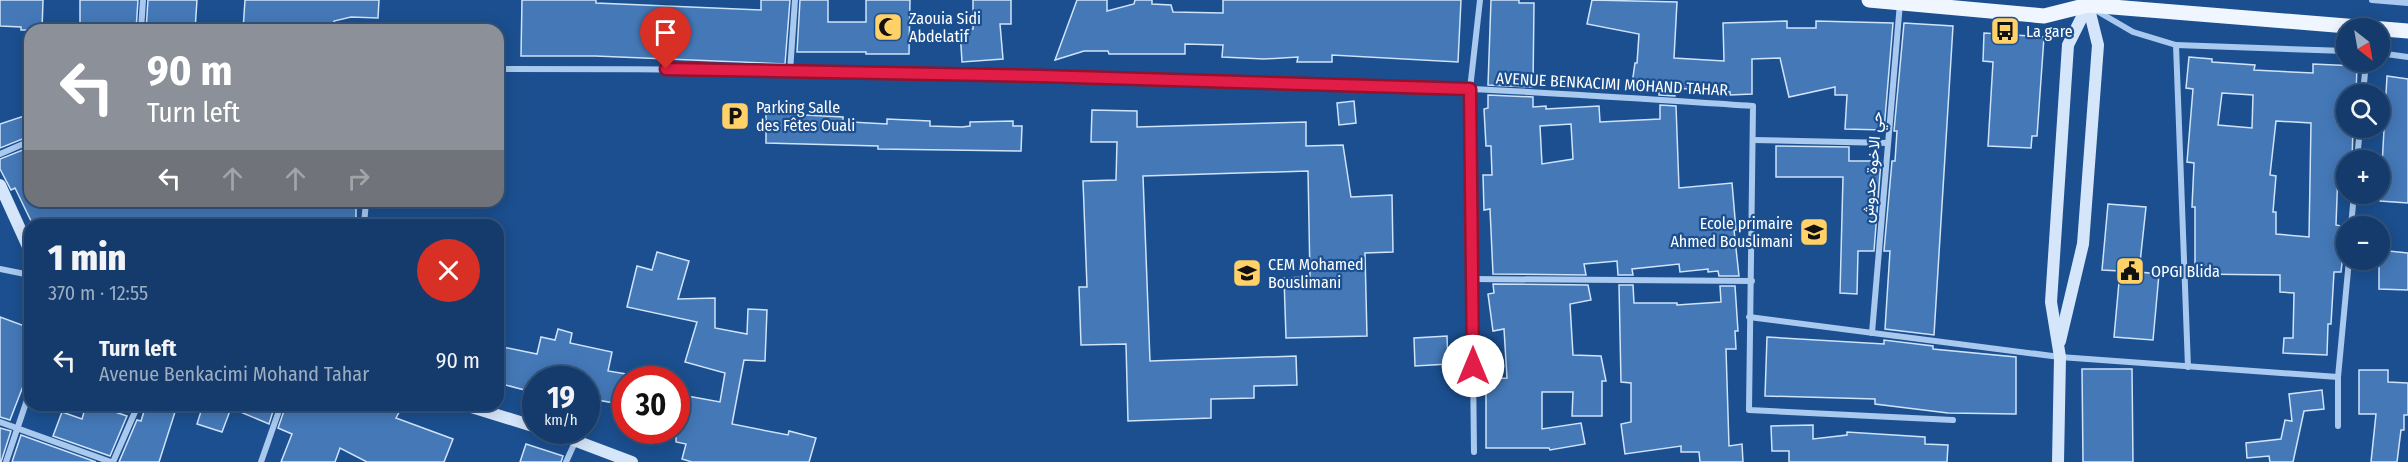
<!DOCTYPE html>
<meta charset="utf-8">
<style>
body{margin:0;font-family:"Fira Sans Condensed",Vazirmatn,sans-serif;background:#214673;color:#f1f3f6;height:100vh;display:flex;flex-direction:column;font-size:22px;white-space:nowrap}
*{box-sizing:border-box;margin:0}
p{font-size:20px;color:#9dadc1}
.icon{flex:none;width:33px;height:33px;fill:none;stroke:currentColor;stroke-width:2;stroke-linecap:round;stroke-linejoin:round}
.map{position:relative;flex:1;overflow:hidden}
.side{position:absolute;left:24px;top:219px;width:480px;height:192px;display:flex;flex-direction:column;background:#143b6b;border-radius:18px;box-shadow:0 3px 15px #0003,0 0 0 2px #33557e}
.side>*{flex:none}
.top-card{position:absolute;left:24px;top:24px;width:480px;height:183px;border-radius:18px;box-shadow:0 3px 15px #0003,0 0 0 2px #33557e;background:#8c9099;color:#fff;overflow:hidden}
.needle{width:39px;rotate:149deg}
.buttons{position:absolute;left:2336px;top:18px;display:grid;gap:12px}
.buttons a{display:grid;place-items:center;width:54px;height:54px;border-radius:50%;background:#143b6b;box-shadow:0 3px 15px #0003,0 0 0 2px #33557e;font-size:30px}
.speed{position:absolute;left:522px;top:366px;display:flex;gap:12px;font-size:30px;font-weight:700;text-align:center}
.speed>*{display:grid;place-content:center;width:78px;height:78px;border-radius:50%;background:#143b6b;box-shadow:0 3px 15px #0003,0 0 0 2px #33557e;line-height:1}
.speed small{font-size:15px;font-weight:400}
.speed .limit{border:9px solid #d22;background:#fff;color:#111}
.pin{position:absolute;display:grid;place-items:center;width:51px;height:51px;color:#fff;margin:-62px -26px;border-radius:50% 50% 50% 0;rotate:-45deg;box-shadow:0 0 6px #0007}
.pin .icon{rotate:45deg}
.me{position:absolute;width:66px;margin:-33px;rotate:0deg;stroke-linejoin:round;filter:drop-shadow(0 0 4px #0008)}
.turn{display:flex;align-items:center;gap:21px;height:126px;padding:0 24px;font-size:27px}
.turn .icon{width:78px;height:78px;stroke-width:2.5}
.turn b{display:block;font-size:42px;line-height:51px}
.lanes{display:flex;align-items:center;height:57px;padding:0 24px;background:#0003;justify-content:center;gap:30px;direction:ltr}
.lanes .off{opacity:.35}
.round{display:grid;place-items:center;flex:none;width:63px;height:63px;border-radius:32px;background:#214673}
.head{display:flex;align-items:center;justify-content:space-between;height:102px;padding:0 24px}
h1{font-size:36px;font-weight:800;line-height:45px}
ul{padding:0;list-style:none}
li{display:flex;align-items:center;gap:18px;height:78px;padding:0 24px}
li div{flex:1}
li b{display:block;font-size:22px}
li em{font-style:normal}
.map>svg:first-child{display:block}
.building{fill:#4478b7;stroke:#cfe3fa;stroke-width:1.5;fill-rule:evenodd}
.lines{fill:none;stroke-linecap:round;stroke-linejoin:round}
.street{stroke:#a9c9ee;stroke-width:6}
.secondary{stroke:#d6e6fa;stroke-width:12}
.primary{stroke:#f0f6ff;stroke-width:15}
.route-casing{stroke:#92132f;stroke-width:15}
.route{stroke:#e11d48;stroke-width:10}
.labels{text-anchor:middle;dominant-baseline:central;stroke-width:4.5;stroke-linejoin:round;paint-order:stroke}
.poi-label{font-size:16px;fill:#fff;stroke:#1b4f8f;text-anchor:start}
.street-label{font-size:16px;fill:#fff;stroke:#1b4f8f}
</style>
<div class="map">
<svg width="2408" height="462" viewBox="0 0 2408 462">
<rect width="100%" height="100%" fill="#1b4f8f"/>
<!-- building -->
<g class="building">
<path d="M0,0H43L42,30H21V27L0,26Z"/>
<path d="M80,0H138L136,30H102V26H80Z"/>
<path d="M148,0H197L195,30H146Z"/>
<path d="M245,0H379L378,18L351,17L334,21V29L243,30Z"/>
<path d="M522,0H596V3L761,10V0H790L785,64L595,56H521Z"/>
<path d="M800,0H828V22H866V0H910L909,54H866V52H797Z"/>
<path d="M973,0H1011V24H1000L1003,59L962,62L960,30L973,29Z"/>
<path d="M1077,0H1107V11L1134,4L1135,0H1152V4L1171,5L1173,12L1223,13V0H1461L1458,62L1332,55V62H1297L1298,57L1264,59L1222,57L1223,45L1185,44V54H1109L1108,51H1084L1055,60Z"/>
<path d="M1491,0H1519V3H1534L1533,87L1488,85Z"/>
<path d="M1592,0L1677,2L1674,58L1724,61L1723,23L1787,21V28H1816V21L1893,23L1884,130L1845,129L1847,95H1835V87L1789,97L1780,58L1752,59V94L1730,95V92L1675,88V96L1659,95V87L1632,84L1635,63H1637L1639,34L1587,24Z"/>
<path d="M1904,23L1953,26L1934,335L1885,329L1890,251H1884L1892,161H1895L1897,131H1894Z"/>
<path d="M1984,33L2044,37L2037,136H2032L2031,148L1988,146L1993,62L1983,61Z"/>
<path d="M2189,57L2212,59V62L2255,65L2254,70L2313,73V64L2357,66L2356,94H2346V128H2353L2352,160H2346V171H2338L2336,225L2346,227L2341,272H2334L2331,324H2328L2327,355L2283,353L2284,338H2293L2294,293L2280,292V275L2195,274V207H2192L2194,163L2187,162L2193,89L2186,88ZM2222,93L2253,95L2252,128L2218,125ZM2276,121L2311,123L2309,237L2276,234V212H2273L2276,176L2270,175Z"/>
<path d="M2387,76L2408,79V203L2380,201Z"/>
<path d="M1488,95L1533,97V107L1546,106V109L1599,106L1600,122L1660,119V105L1676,106L1679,188L1732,183L1736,230H1734L1739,276H1719L1718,271L1708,272V269L1680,272L1679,264L1632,269L1633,275H1618L1617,261L1584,264L1586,275L1493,274L1490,209L1484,210L1483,175H1492L1491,146H1486L1484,109L1488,108ZM1571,124L1573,159L1542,164L1540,126Z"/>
<path d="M1354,101L1356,123L1339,125L1337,103Z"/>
<path d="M1092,110L1137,111V127L1306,122V146L1343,145L1351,197L1392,195L1393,252L1365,253L1367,336L1286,338L1284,278L1310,277L1308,171L1143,176L1150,361L1296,356L1297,385L1254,386V398L1211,399V418L1128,421L1126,344L1081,345L1079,287H1087L1083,181L1116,180L1117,142H1091Z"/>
<path d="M766,113L843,117V121L851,122L887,124V119L930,121V126L962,127L970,126V122L1013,121V126H1022L1021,151L878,149V146L766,143Z"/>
<path d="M30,114V136L0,148V124Z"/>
<path d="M1776,146L1849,147V161H1881L1874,251H1858L1857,294L1840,293L1843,177H1776Z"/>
<path d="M30,147V201H356V220L353,221V225H256L215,221V225H33L15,188L11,190L0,169V159Z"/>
<path d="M2108,204L2146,207L2139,272L2159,274L2153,340L2114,337L2120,271L2102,270Z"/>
<path d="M2379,250L2408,253V290L2379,289Z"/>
<path d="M657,252L689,261L678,299L715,298V328L747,334L748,309L767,310L765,361L744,360L732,424L788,435L789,431L816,438L809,462H692L682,459L686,444L676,442V394L720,402L725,373L685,362L697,322L627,307L637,266L652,270Z"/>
<path d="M1493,284L1588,285L1591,300L1570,304L1573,355L1601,356L1606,381H1602V416H1572L1573,392H1542V429L1581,423L1585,444L1550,450L1549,448H1486V379L1507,378L1504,329L1493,331L1488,294L1494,293Z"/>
<path d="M1619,285H1633L1634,303H1677V305L1721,302L1720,286H1735L1738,331H1735L1736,349H1726L1729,446L1742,444L1743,462H1700L1699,452H1681V446L1625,454L1621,424L1631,422V383L1621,382Z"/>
<path d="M0,317L30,328V368L10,420L0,417Z"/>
<path d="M558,329L572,333L570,343L612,352L608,371L626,374V405L586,398V380H536V393L498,383V346L537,354L541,337L555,340Z"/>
<path d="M1447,336L1448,364L1415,366L1414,338Z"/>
<path d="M1767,337L1884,344V340L1933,346V349L2016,357V414L1948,413L1875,404V399L1765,396Z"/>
<path d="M2082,369H2132L2133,462H2083Z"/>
<path d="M2359,370H2388V382L2408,383V415H2404V430H2401L2397,462H2371L2376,414H2359Z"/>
<path d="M2322,390L2324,409L2304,411L2293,462H2270L2269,456L2247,458L2246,443L2281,439L2285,420L2292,421L2289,394Z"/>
<path d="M86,405H94L127,416L110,456L53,436L62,412L82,419Z"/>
<path d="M146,405H154L175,412L159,462H119L137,420L141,421Z"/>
<path d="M203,405H275L269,424L231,408L222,432L197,424Z"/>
<path d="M286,405H403L396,418L453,439L444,462H367L340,448L335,462H281L292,434L278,428Z"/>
<path d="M1813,425V439L1847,435V432L1925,437V444L1948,445L1947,462H1789V451H1772L1771,426Z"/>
<path d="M0,428L11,431L1,462H0Z"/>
<path d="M21,435L96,462H12Z"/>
<path d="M526,444L563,456L561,462H520Z"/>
</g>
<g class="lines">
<!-- street -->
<g class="street">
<path d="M2372,0L2408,3"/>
<path d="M2097,11L2133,32L2176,45L2346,51"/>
<path d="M141,30L143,0"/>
<path d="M2176,45L2188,367"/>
<path d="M2379,53L2408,57"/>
<path d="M498,69C822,69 1146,75 1470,89C1564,93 1659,100 1753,106L1749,410L1953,420"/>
<path d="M790,71L795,0"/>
<path d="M2363,94L2366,62"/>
<path d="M1753,140L1888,143"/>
<path d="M0,154L30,141"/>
<path d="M2357,160L2360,128"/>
<path d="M364,225L366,201"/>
<path d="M2351,226L2354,194"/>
<path d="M0,269L30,275"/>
<path d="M1473,279L1752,281"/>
<path d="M1749,317L2060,357L2338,377"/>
<path d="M1872,333L1900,3"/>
<path d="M0,422L111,462"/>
<path d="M2338,426V377L2349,260"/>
<path d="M1474,452L1470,89L1480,0"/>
<path d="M6,462L30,391"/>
<path d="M113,462L138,405"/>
<path d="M261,462L281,405"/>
<path d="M566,462L576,440"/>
</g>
<!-- secondary -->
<g class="secondary">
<path d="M0,185L30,251"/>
<path d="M2060,341L2083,244L2098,45L2088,5"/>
<path d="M465,405L536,427"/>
<path d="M547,430L632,462"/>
<path d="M2058,462L2060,357L2051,302L2068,45L2088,5"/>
</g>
<!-- primary -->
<path class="primary" d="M1869,0L2044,16L2088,5L2408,31"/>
</g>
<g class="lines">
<!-- route casing -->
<g class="route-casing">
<path id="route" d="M666,69L1040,76L1470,89L1473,366"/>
</g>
<!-- route -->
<use href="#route" class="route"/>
</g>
<!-- icons -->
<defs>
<g id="mosque-square" transform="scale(1.5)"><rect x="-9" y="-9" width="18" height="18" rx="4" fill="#ffd166" stroke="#1b4f8f"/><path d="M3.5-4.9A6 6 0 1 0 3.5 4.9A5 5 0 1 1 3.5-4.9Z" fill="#111"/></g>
<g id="bus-square" transform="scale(1.5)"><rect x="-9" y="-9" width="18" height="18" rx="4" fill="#ffd166" stroke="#1b4f8f"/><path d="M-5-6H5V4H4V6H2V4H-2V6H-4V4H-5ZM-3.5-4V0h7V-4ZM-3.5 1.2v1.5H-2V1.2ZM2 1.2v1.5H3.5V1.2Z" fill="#111"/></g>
<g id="parking-square" transform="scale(1.5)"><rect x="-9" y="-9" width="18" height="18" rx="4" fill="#ffd166" stroke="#1b4f8f"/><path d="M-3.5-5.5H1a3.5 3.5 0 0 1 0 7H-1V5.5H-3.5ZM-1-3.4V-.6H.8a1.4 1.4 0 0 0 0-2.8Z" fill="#111"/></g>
<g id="school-square" transform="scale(1.5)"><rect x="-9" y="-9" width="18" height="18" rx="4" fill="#ffd166" stroke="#1b4f8f"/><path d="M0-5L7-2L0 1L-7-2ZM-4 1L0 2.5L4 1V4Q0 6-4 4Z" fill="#111"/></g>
<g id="civic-square" transform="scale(1.5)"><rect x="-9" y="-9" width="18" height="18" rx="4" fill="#ffd166" stroke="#1b4f8f"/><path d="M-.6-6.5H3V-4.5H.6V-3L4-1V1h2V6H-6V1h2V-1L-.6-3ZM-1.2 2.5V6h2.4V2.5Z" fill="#111"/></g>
</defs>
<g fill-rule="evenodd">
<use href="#mosque-square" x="888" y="27"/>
<use href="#bus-square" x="2005" y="31"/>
<use href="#parking-square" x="735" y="116"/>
<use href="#school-square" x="1814" y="232"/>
<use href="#civic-square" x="2130" y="271"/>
<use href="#school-square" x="1247" y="273"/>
</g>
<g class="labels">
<!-- poi labels -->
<g class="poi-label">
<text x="909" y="18">Zaouia Sidi<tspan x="909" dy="18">Abdelatif</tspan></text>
<text x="2026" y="31">La gare</text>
<text x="756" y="107">Parking Salle<tspan x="756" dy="18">des Fêtes Ouali</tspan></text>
<text x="1793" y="223" text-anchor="end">Ecole primaire<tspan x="1793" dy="18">Ahmed Bouslimani</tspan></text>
<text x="1268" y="264">CEM Mohamed<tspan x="1268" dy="18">Bouslimani</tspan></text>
<text x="2151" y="271">OPGI Blida</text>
</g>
<!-- street labels -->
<g class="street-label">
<text transform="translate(1612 84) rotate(3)">AVENUE BENKACIMI MOHAND TAHAR</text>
<text transform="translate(1872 167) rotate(-85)">حي الاخوة حدوش</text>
</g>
</g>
</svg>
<div class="buttons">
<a><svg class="needle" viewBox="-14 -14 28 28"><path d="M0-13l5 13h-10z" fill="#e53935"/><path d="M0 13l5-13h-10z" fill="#9dadc1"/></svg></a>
<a><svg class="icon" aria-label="search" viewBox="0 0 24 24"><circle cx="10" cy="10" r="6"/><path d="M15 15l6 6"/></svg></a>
<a>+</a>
<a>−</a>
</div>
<div class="speed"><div>19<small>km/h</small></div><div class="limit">30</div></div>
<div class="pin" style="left:666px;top:69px;background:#d93025"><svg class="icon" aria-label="arrive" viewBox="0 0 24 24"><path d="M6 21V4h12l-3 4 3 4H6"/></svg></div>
<svg class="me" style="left:1473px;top:366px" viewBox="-20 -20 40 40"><circle r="19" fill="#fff"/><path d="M0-13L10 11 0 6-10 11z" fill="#e11d48"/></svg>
<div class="top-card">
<div class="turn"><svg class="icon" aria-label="left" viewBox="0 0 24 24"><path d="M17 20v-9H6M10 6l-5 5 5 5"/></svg><div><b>90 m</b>Turn left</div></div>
<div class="lanes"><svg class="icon" aria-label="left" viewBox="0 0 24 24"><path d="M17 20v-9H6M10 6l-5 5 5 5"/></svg><svg class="icon off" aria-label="ahead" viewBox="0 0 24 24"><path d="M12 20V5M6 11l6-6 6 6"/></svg><svg class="icon off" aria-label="ahead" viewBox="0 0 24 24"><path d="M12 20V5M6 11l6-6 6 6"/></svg><svg class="icon off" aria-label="right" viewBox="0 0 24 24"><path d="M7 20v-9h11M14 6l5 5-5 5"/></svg></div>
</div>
<section class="side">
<div class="head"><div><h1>1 min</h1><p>370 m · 12:55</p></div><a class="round" style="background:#d93025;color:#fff"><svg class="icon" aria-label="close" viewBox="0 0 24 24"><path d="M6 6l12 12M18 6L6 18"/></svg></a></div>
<ul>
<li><svg class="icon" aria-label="left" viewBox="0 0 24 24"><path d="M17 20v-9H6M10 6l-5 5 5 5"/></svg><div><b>Turn left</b><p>Avenue Benkacimi Mohand Tahar</p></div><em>90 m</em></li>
</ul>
</section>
</div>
